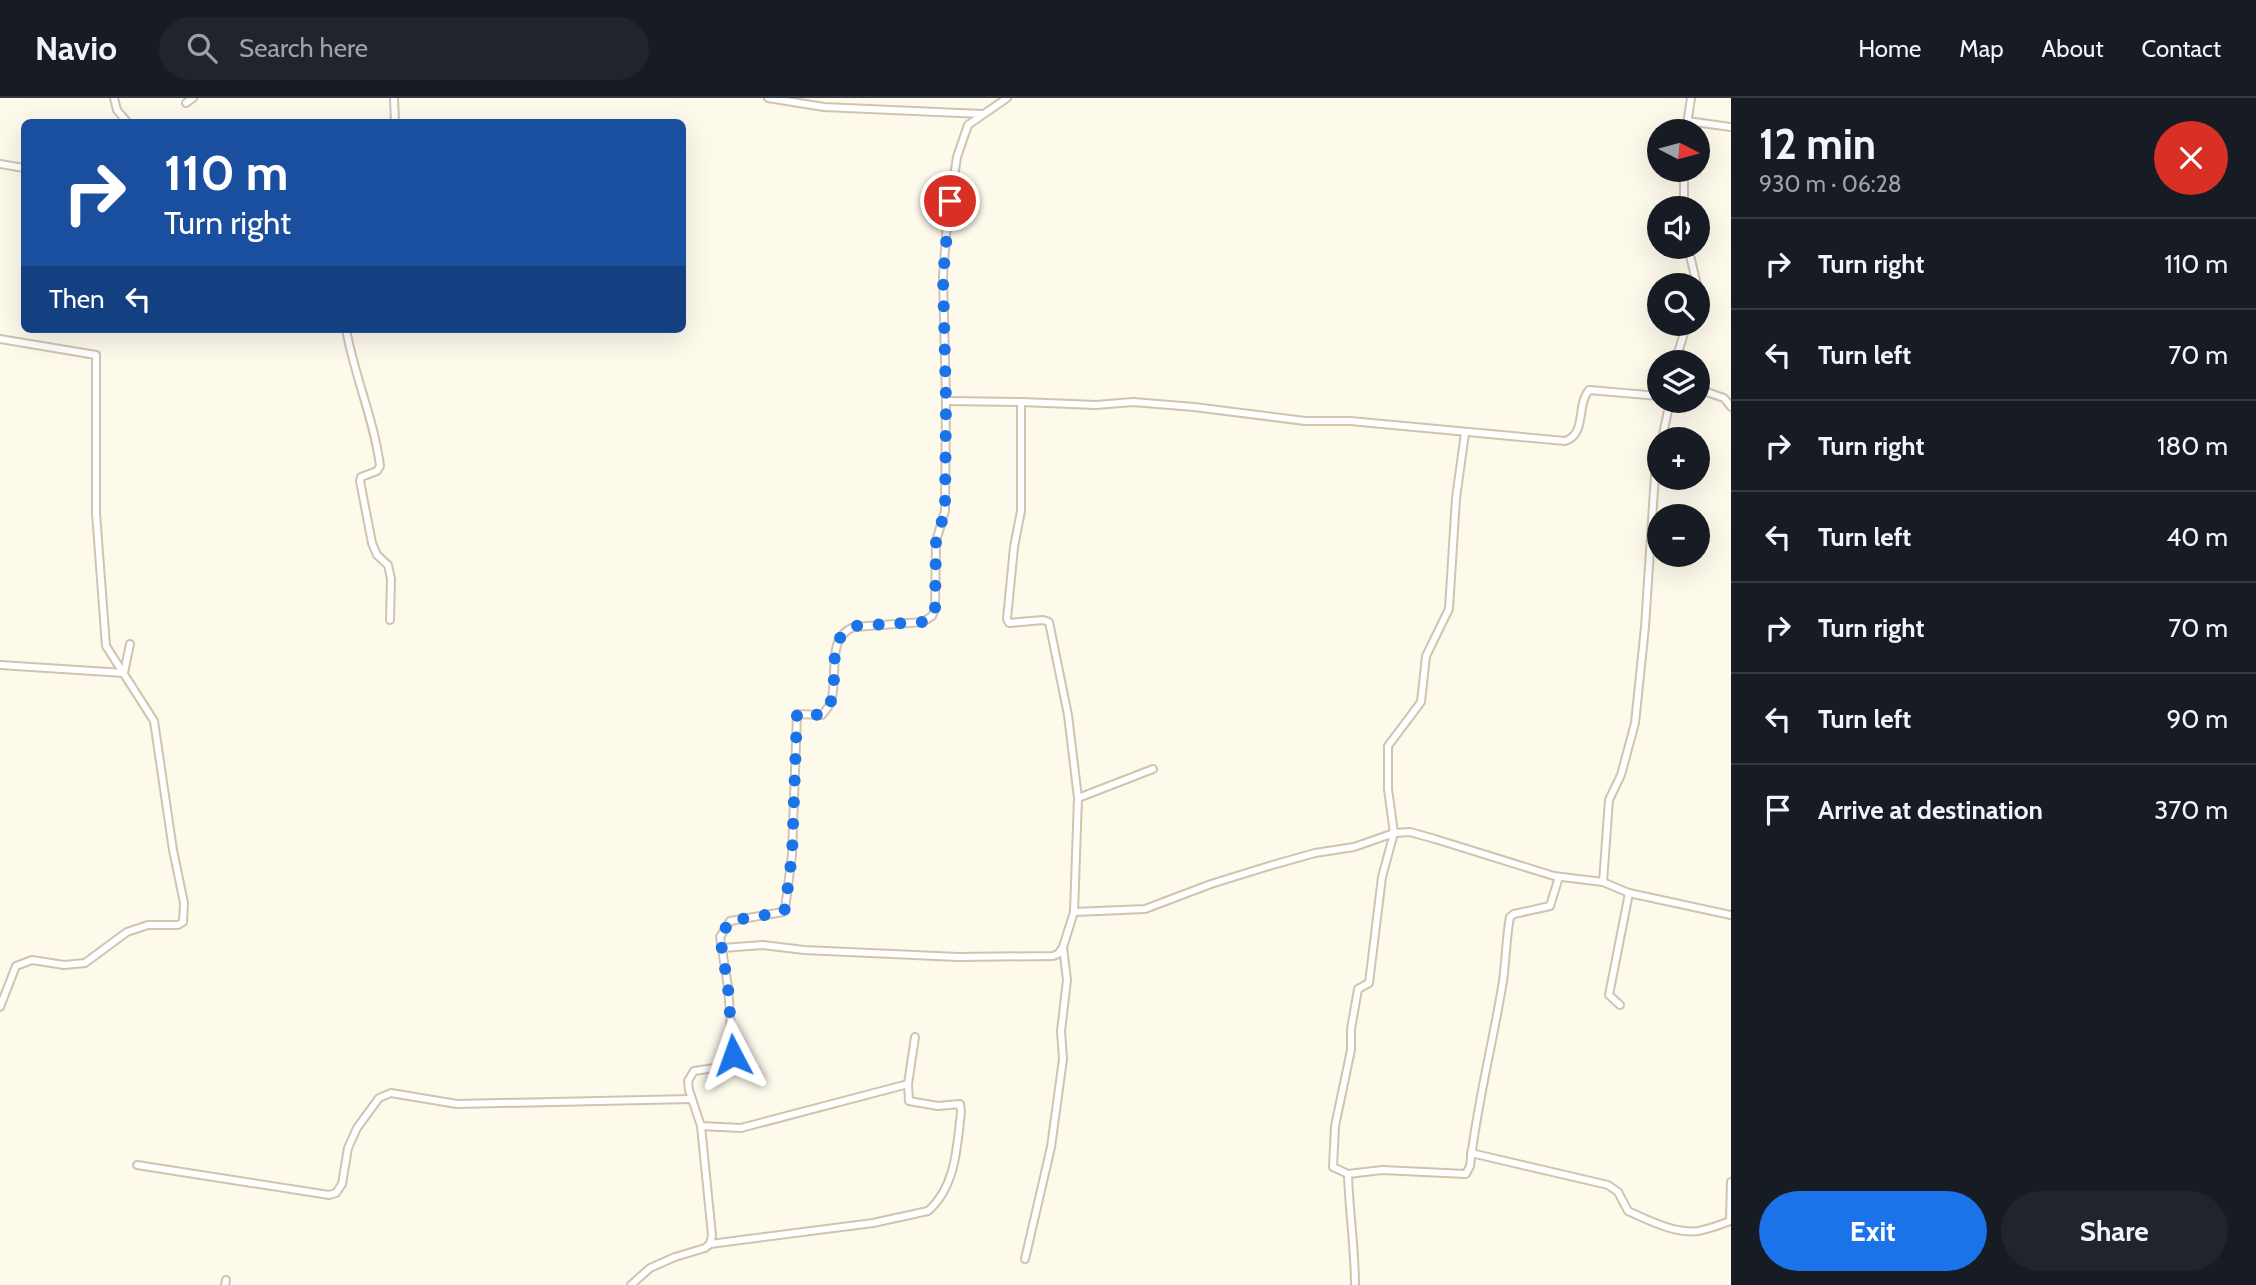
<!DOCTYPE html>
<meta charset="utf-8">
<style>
body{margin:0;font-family:Cabin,sans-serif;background:#20242c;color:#f1f3f6;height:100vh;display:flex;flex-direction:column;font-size:26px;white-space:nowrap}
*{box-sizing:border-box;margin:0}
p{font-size:23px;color:#9ea1a6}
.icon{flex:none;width:38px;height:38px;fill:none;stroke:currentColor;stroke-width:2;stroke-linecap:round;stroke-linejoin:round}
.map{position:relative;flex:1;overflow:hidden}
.panel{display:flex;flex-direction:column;background:#171b24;width:525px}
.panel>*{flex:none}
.banner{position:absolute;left:21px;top:21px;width:665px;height:214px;border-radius:10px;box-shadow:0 7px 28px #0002;background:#1a4fa0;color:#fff;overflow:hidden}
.needle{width:46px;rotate:96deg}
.fabs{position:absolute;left:1647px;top:21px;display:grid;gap:14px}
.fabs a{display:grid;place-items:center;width:63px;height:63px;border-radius:50%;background:#171b24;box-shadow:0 7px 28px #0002;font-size:35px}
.pin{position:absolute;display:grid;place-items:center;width:60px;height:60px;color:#fff;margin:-30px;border:4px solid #fff;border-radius:50%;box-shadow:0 2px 7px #0007}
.me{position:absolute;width:77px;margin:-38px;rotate:356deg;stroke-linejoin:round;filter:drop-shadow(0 0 5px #0008)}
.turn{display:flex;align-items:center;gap:24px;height:147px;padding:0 28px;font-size:32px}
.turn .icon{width:91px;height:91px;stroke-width:2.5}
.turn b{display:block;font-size:49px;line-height:60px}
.then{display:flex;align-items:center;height:66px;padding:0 28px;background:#0003;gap:14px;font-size:26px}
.round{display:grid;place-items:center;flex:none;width:74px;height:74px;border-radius:37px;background:#20242c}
.overview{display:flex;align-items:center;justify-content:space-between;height:119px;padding:0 28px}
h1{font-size:42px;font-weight:700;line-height:52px}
.cta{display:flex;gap:14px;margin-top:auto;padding:14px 28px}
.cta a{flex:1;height:80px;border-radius:42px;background:#1a73e8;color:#fff;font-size:28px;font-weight:700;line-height:80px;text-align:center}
.cta a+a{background:#20242c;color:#f1f3f6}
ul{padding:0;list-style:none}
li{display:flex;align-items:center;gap:21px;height:91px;padding:0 28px;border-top:2px solid #363941}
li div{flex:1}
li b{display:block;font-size:26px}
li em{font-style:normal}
header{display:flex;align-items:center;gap:42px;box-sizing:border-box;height:98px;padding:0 35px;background:#171b24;border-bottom:2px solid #363941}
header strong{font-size:33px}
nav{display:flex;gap:38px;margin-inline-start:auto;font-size:24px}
.search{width:490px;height:63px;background:#20242c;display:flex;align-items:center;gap:18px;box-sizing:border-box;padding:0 24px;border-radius:38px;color:#9ea1a6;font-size:26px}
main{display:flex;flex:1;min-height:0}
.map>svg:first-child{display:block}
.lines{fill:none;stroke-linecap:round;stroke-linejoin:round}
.street-casing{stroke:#d1c3af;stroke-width:10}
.street{stroke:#fff;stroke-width:6}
.route{stroke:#1a73e8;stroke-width:12;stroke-dasharray:0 21.6}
</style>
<header>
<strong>Navio</strong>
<div class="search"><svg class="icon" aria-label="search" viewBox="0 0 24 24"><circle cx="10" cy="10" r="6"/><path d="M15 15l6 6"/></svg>Search here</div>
<nav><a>Home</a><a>Map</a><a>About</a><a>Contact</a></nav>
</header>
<main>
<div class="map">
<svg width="1731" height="1187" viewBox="0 0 1731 1187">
<rect width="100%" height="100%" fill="#fdf9eb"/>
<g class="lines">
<!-- street casing -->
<g class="street-casing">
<g id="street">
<path d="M114,0L117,12L127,24"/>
<path d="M394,0L395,24"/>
<path d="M768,0L824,9L982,16"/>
<path d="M186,5L193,0"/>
<path d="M1687,23L1731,29"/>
<path d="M1686,33L1691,0"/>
<path d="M0,66L24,70"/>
<path d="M1684,72V110"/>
<path d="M1688,149L1697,187"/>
<path d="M346,231C354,277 374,321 380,368L377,373L361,379L360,383L372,445L377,457L388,467L391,481L390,522"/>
<path d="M0,241L96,257V415L106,548L154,623L173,752L184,805L183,824L178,827H148L127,834L85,865L64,867L32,862L16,868L0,909"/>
<path d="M1675,264L1687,226"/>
<path d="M1698,291L1724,300L1731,309"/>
<path d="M1021,304L1096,307L1133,304L1194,309L1305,323H1350L1565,343C1587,336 1576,307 1589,292L1659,298"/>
<path d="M1662,341L1670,303"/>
<path d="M0,567L124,575L130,546"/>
<path d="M1078,700L1153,671"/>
<path d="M1629,795L1731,817"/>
<path d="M1074,814L1145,811L1211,786L1269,768L1315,755L1354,749L1394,735L1410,734L1435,741L1554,778L1603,784"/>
<path d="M722,850L763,847L804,852L958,859L1053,858L1058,856L1063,849L1074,814L1078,700L1068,617L1049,524L1043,522L1009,525L1007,521L1014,449L1021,413V304L946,303"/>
<path d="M1620,907L1609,897L1629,795L1603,784L1609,702L1621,677L1635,625L1645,529L1655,377L1659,354"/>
<path d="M701,1028L741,1030L908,986"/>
<path d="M1471,1055L1608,1087L1618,1094L1628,1113C1648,1122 1675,1136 1698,1133C1709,1131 1720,1127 1730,1123L1731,1084"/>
<path d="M137,1067L329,1097L336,1095L342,1086L348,1050L357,1030L379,1000L391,995L457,1006L691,1001"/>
<path d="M1348,1076L1333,1069L1335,1028L1351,952V931L1358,891L1369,885L1382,779L1394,735L1388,691V648L1421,604L1426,558L1449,511L1456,400L1465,335"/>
<path d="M710,1146L873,1125L928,1113C956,1089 957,1048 961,1014L960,1006L938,1008L909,1003L908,986L915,939"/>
<path d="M1025,1161L1051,1049L1063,961L1061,933L1067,882L1063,849"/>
<path d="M225,1187L226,1182"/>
<path d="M631,1187L650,1170L675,1159L705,1150L710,1146L712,1137L701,1028L689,992L688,983L694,973L728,968L733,957L728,889L720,839L730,823L783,814L785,811L792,757L797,616L822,617C825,613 830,608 831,603C839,579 825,539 854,529L923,524L932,518L935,511L936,443L945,413L946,303L943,179L947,125L957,59L968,27L1007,0"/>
<path d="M1355,1187C1355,1150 1349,1113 1348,1076L1382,1072L1466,1076L1470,1068C1477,1005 1493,945 1503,883C1506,861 1506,840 1510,819L1514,816L1550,808L1559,779"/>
</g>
</g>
<!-- street -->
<use href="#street" class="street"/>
</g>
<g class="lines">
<!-- route -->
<path class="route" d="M733,957L728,889L720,839L730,823L783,814L785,811L792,757L797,616L822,617C825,613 830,608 831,603C839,578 825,540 854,528L923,524L932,519L935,511L936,443L945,413L946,303L943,179L950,103"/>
</g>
</svg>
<div class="fabs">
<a><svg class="needle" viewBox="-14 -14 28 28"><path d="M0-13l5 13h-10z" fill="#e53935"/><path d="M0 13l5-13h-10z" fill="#9ea1a6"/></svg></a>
<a><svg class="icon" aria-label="sound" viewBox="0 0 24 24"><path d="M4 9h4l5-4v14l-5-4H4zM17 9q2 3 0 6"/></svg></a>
<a><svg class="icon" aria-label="search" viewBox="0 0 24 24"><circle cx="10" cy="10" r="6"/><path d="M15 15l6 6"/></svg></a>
<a><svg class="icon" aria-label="layers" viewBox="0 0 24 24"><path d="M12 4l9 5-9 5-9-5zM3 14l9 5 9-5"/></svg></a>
<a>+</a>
<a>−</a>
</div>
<div class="pin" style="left:950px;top:103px;background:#d93025"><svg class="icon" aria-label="arrive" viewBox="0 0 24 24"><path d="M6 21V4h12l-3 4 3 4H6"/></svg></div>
<svg class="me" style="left:733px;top:957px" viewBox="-20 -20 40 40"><path d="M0-17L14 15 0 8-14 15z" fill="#1a73e8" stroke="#fff" stroke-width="4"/></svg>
<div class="banner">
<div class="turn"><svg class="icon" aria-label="right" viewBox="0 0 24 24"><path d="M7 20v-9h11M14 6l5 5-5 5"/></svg><div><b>110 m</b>Turn right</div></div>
<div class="then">Then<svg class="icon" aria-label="left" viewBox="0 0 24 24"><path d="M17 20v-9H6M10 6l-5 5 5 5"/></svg></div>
</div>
</div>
<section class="panel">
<div class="overview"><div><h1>12 min</h1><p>930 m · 06:28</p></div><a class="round" style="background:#d93025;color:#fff"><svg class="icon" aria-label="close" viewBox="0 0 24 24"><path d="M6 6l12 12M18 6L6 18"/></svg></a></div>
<ul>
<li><svg class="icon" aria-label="right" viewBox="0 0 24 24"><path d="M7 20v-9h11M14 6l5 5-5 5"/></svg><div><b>Turn right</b></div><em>110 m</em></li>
<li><svg class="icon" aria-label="left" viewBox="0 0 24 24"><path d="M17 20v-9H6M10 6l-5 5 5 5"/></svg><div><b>Turn left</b></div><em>70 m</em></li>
<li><svg class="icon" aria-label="right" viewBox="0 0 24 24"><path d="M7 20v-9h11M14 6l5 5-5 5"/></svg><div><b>Turn right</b></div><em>180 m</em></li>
<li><svg class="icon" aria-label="left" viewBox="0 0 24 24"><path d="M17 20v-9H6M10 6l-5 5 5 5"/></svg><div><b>Turn left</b></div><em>40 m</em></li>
<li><svg class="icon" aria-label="right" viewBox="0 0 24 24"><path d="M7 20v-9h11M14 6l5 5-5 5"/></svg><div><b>Turn right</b></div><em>70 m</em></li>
<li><svg class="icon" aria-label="left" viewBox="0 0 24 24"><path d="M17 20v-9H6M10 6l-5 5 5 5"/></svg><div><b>Turn left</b></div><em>90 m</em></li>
<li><svg class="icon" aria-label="arrive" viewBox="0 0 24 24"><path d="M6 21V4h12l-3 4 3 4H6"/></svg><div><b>Arrive at destination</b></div><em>370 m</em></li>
</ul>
<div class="cta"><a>Exit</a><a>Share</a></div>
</section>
</main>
